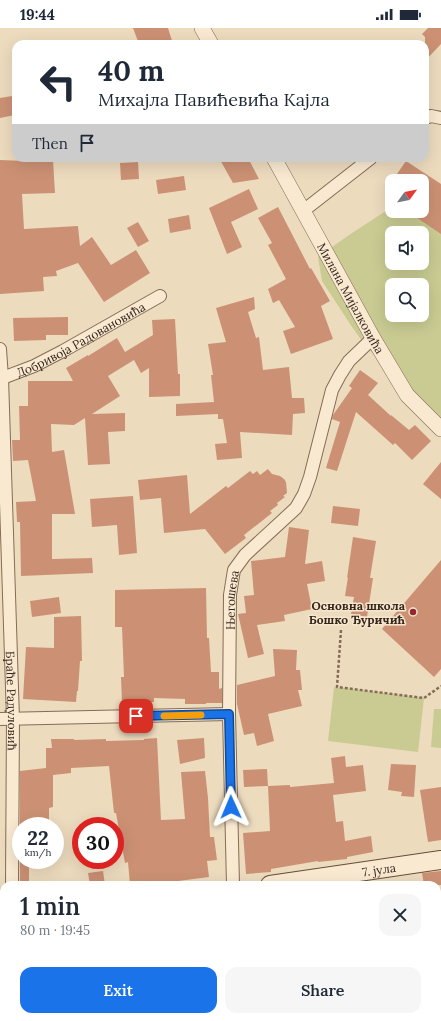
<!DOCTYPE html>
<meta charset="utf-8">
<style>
body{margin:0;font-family:Lora,serif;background:#f6f6f7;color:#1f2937;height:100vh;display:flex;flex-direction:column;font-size:15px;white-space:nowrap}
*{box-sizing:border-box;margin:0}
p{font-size:13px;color:#747a83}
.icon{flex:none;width:22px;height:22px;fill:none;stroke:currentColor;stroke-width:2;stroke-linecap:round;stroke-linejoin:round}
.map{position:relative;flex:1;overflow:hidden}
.drawer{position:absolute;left:0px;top:853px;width:441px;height:140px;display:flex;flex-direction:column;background:#fff;border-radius:12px 12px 0 0;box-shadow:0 4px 16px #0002}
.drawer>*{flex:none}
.top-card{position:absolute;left:12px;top:12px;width:417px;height:122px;border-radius:12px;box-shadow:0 4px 16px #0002;background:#fff;color:#1f2937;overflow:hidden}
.needle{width:26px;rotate:57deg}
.controls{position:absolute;left:385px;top:146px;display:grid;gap:8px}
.controls a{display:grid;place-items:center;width:44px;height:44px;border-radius:8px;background:#fff;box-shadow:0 4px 16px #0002;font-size:20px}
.speed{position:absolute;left:12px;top:789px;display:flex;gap:8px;font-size:20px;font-weight:700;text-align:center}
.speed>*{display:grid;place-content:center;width:52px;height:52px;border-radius:50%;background:#fff;box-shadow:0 4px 16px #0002;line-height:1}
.speed small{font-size:10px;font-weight:400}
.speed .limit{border:6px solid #d22;background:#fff;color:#111}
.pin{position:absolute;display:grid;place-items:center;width:34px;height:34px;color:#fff;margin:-17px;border-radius:8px;box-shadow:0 2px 6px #0006}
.me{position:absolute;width:44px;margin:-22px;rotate:359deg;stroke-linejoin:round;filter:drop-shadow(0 0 3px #0008)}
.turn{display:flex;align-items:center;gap:14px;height:84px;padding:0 20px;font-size:18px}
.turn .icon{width:52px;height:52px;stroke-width:2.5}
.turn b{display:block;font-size:28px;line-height:34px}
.then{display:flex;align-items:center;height:38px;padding:0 20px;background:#0003;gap:8px;font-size:15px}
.round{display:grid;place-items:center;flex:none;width:42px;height:42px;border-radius:12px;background:#f6f6f7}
.overview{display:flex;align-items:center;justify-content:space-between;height:68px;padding:0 20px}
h1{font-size:24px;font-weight:600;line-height:30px}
.action{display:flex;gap:8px;margin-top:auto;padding:8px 20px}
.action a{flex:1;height:46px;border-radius:12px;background:#1a73e8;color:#fff;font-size:16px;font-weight:600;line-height:46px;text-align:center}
.action a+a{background:#f6f6f7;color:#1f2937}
.status{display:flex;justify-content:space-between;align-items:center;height:28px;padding:0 20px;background:#fff;direction:ltr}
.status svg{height:11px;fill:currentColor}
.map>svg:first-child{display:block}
.green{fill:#c9cb92;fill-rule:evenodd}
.building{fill:#cc9174}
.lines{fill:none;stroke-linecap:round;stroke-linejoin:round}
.minor-casing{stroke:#856c57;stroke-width:14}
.tertiary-casing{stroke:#856c57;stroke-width:16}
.secondary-casing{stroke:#674d3a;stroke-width:20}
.path{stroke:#856c57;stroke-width:2.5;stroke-dasharray:3 2;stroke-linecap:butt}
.minor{stroke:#f9e9d1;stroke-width:12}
.tertiary{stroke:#f9e9d1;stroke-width:15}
.secondary{stroke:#f9e9d1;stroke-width:18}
.route-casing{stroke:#114b97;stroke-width:10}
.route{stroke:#1a73e8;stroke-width:7}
.slow{stroke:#f59e0b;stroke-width:7}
.poi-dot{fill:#942731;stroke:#f5e6cd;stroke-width:1.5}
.labels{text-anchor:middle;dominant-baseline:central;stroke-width:3;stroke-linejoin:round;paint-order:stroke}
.street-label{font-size:12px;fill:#35261c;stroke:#f5e6cd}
.poi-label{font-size:12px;font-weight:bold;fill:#35261c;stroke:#f5e6cd;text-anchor:end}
</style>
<div class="status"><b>19:44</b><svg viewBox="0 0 49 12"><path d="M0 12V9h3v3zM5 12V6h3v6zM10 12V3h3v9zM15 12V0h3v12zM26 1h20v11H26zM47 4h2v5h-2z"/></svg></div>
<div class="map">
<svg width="441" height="993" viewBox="0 0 441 993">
<rect width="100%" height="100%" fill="#eddbbe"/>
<!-- green -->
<g class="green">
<path d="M441,160V406L379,332L365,317L352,299L322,253L318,229L349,207L392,179V183H422ZM392,205H422V235H392ZM392,257H422V287H392Z"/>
<path d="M334,659L424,670L418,724L328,713Z"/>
<path d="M434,681H441V720L431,719Z"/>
</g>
<!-- building -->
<g class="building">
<path d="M133,0H168L173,16H139Z"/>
<path d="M428,0H441V16L425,33V9L422,6Z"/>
<path d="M12,68L15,87L0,90V70Z"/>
<path d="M219,130H248L259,151L233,155Z"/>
<path d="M0,132L24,133V134L53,132L55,165L22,166L24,201L78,198L80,218L92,209L111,237L136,222L150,245L104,274L78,235L56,243L57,248L43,249L44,263L0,266Z"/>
<path d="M406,133L441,156V206L407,183H422V153H392Z"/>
<path d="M138,134L139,151L121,152L120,135Z"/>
<path d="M184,148L186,162L158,166L156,152Z"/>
<path d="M249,161L258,181L231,194L242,219L227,226L209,180Z"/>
<path d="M278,179L310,241L311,240L330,273L321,278L333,311L291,326L283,303L295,299L279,272L273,275L268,261L286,251L268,217L272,215L258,190Z"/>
<path d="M189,187L191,201L170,205L168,191Z"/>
<path d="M138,194L149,213L138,219L127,200Z"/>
<path d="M254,269L255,281L248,284L256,310L259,309L263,342L289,339L292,370H304L305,385L293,386L292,407L240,404L242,430L217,432L215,416L227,415L223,391H218V386L176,388V376L214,374L211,347H213L208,316L226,314L216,280Z"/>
<path d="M68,289V307H46V312L14,313L13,290Z"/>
<path d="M175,291L178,346H180V368L149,369V340L141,345L134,332L108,348L120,368L92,386L125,385V403L108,404L110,436L88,437L85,390L74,397L51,396L52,424L64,422L75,486H52V531L92,530L93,545L21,548L20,494H17L16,474L36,473L28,432L13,433L12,412H20L19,378H28V353H73L66,340L88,327V328L117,310L125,324L153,307L152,292Z"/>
<path d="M360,342L378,355L368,367L391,388V387L409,402L415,397L431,413L412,432L395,415L393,417L356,384L337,443L326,440L340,394L332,391L333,387L352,360L349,358Z"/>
<path d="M441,434V471L423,456Z"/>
<path d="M268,441L272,446L280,448L284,451L286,454L287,465L283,468L285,469L277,475L278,477L270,483L272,485L244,507L246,510L225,526L205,501L164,505L161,470L140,472L138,452L187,447L190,486L226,458L228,460L250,443L253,446L257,443L260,447Z"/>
<path d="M133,468L137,525L119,527L117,497L92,499L90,471Z"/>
<path d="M333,478L360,481L358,498L331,495Z"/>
<path d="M289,499L309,502L305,536L322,533L325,553L307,556L312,581L284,587L285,593L257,597L264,626L248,630L238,586L246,585L244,568L254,567L251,533L285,529Z"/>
<path d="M353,509L376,513L370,550H373L367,589L351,586L354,569L345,568L348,549L347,550Z"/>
<path d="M441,532V641L434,649L382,601Z"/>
<path d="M206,560L207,610H209L211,644H219V661L222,660V675H206V676H185V671L154,670V674L122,675L121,649H124L122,599H115V562Z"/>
<path d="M59,569L61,585L32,589L30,573Z"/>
<path d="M81,588L82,633H80L78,663H77L76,674L23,671L26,619L54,620V589Z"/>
<path d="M273,621L297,622L296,642H300L302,662H298L302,678L268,686L274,713L257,718L254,705L244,707L237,676V657L275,648Z"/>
<path d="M157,710L161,792L185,791L181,744L205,743L208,770L210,809H214L217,832L207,833L209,849L178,853L179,857H130L128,834L125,835L116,785H114L109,738L71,740V745L53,747V779L49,780V798H20V743L46,740V720H52L51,711H74V712L106,711V713L144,712V711Z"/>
<path d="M204,710L205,730L180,736L177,712Z"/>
<path d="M345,728L346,739L363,737L366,763L333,767L336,794L343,793L345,813L371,808L373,824L347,829V831L318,834V833L271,841V844L246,846L243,805L270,803L268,758L290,757V759L334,755L331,730Z"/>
<path d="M391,736L416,737L414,769L401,768L402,764L388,762Z"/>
<path d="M267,741L268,758L244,759L243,742Z"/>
<path d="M441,759V812L428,814L420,762Z"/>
<rect x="20" y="832" width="9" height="25"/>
<path d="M103,843L105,857H90L88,845Z"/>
<path d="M441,843V857H424L422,845Z"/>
</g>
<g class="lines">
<!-- minor casing -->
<g class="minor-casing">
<g id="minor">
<path d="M425,90L431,88L441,90"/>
<path d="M303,183L371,130"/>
<path id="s1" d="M0,321L2,350L13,691L12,857"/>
<path id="s2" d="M0,351L34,338L63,323L160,268"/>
<path d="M0,691L229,686"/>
<path id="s3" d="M233,857L229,686L230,567L234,542L245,527L296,480L304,466L310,449L332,362L340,347L349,333L373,310"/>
<path d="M234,989V993"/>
</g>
</g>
<!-- tertiary casing -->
<g class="tertiary-casing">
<g id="tertiary">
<path d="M202,0L211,16"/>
<path id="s4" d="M274,130L373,310L407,367L441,401"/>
</g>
</g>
<!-- secondary casing -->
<g class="secondary-casing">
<g id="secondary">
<path id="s5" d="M270,857L441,832"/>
<path d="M0,902L4,901"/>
</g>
</g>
<!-- path -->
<path class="path" d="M341,602L337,659L424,670L441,658"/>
<!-- minor -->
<use href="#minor" class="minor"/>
<!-- tertiary -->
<use href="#tertiary" class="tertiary"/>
<!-- secondary -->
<use href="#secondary" class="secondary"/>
</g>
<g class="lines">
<!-- route casing -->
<g class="route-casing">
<path id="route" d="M136,688L229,686L231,779"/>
</g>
<!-- route -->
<use href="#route" class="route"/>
<!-- slow -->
<path class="slow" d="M164,688L201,687"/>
</g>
<!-- markers -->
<circle class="poi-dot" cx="413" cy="584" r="4"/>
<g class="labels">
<!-- street labels -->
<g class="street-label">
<text stroke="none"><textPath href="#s4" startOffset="160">Милана Мијалковића</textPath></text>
<text stroke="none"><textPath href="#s2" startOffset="90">Добривоја Радовановића</textPath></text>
<text stroke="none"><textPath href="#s3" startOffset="285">Његошева</textPath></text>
<text stroke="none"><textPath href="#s1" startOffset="352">Браће Радуловић</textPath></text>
<text stroke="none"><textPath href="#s5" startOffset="110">7. јула</textPath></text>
</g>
<!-- poi labels -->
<g class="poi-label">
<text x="405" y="577">Основна школа<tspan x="405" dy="14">Бошко Ђуричић</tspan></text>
</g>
</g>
</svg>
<div class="controls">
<a><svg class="needle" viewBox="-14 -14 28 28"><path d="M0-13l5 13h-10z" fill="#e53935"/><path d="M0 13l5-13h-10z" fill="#747a83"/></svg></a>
<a><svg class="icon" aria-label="sound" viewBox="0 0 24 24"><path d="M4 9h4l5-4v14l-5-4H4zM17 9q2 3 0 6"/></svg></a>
<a><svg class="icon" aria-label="search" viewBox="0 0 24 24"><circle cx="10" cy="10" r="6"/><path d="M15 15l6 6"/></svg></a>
</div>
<div class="speed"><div>22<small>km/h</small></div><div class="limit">30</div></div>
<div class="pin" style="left:136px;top:688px;background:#d93025"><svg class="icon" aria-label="arrive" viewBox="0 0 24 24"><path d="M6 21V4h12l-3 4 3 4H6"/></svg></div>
<svg class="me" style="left:231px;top:779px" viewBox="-20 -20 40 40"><path d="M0-17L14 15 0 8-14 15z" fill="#1a73e8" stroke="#fff" stroke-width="4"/></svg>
<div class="top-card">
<div class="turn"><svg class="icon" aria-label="left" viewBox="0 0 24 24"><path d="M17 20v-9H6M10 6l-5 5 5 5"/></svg><div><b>40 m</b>Михајла Павићевића Кајла</div></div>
<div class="then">Then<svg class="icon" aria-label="arrive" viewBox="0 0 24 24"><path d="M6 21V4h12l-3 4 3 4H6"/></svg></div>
</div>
<section class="drawer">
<div class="overview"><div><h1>1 min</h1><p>80 m · 19:45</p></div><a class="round"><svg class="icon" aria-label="close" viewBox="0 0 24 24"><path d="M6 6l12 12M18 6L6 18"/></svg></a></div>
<div class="action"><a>Exit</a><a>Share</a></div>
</section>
</div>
